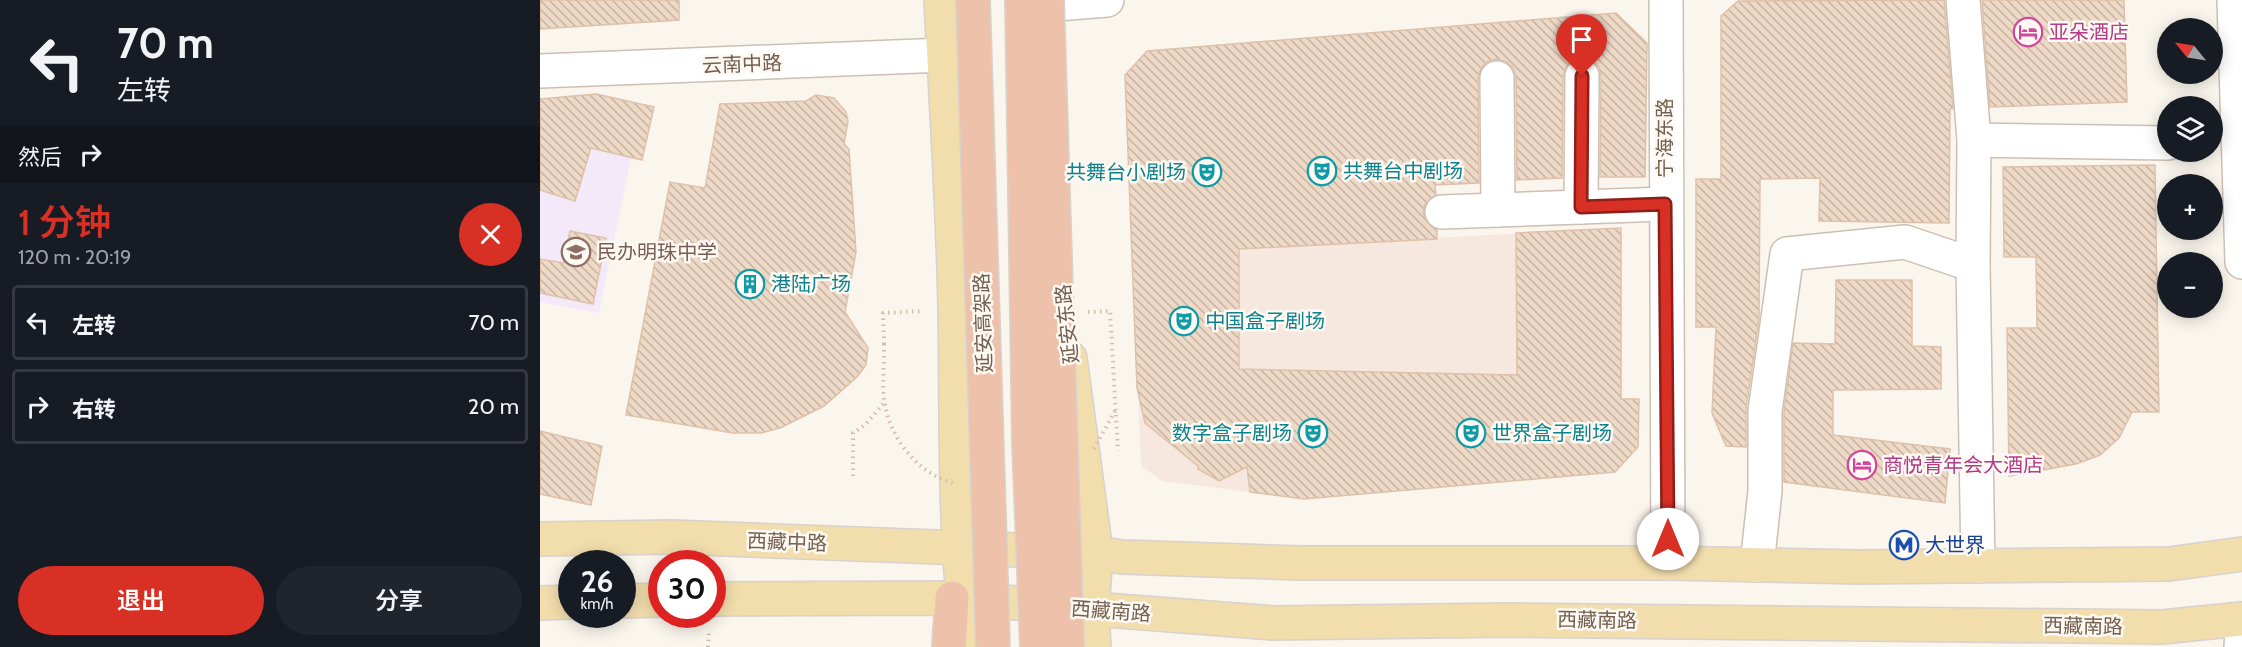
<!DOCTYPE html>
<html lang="zh">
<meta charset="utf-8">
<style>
body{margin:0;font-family:Cabin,"Noto Sans SC",sans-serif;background:#20242c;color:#f1f3f6;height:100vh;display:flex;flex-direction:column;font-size:22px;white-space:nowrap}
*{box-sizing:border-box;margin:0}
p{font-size:20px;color:#9ea1a6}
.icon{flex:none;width:33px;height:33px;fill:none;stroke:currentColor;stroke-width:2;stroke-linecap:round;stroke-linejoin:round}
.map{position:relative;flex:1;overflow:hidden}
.sheet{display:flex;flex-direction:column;background:#171b24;width:540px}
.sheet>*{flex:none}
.banner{background:#171b24;color:#f1f3f6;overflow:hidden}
.needle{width:39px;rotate:300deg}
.controls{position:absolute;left:1617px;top:18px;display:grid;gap:12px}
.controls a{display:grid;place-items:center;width:66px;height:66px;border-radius:50%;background:#171b24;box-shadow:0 3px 15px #0003;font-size:30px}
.speed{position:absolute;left:18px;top:550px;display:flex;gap:12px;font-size:30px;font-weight:700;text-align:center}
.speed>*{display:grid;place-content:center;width:78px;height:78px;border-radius:50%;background:#171b24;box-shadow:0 3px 15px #0003;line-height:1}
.speed small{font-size:15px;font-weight:400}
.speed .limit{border:9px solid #d22;background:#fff;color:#111}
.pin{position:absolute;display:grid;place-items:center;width:51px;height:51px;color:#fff;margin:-62px -26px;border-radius:50% 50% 50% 0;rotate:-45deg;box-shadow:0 0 6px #0007}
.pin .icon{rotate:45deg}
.me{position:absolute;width:66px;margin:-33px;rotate:0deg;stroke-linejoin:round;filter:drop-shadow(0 0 4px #0008)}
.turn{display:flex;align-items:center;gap:21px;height:126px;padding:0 18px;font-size:27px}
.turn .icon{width:78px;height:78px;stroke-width:2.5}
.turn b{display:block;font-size:42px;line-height:51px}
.then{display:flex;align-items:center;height:57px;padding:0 18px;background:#0003;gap:12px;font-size:22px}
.round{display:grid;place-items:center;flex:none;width:63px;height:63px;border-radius:32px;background:#20242c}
.summary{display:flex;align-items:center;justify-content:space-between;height:102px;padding:0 18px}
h1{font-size:36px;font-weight:600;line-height:45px;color:#d93025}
.button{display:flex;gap:12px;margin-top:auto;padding:12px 18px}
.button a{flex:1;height:69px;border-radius:36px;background:#d93025;color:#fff;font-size:24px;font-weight:600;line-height:69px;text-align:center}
.button a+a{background:#20242c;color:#f1f3f6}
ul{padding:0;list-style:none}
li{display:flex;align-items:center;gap:18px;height:75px;margin:0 12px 9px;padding:0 6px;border:3px solid #363941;border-radius:6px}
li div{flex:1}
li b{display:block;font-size:22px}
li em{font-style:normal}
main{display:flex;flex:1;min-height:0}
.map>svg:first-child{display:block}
.commercial{fill:#f7e8df}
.education{fill:#f3e9f8}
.building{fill:url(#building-back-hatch);stroke:#dfc1a9;stroke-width:1.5}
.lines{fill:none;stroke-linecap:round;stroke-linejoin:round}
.minor-casing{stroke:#cdbfb3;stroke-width:36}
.major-casing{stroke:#d8d2ce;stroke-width:36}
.highway-casing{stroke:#d8d2ce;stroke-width:36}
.path{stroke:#d3bcaa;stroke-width:4;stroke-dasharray:1.5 4.5;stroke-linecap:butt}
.minor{stroke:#fff;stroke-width:33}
.major{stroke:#f2ddad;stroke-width:33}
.highway{stroke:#eec1ab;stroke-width:33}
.highway-bridge-casing{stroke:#d8d2ce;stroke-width:36;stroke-linecap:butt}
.path-bridge{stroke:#d3bcaa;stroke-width:4;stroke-dasharray:1.5 4.5;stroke-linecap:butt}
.highway-bridge{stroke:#eec1ab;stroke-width:33}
.route-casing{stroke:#8d1f18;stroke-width:15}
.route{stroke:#d93025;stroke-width:10}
.labels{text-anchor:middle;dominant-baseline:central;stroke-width:5;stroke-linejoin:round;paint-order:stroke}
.hotel-label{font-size:20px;fill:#b23c85;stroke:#fefaf3;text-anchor:start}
.street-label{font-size:20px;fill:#746051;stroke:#fefaf3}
.culture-label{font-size:20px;fill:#0d838f;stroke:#fefaf3;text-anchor:start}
.education-label{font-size:20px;fill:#785e54;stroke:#fefaf3;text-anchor:start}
.transit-label{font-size:20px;fill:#164399;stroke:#fefaf3;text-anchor:start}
</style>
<main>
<section class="sheet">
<div class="banner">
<div class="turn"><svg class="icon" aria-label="left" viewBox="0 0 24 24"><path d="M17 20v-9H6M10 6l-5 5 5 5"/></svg><div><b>70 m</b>左转</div></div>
<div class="then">然后<svg class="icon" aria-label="right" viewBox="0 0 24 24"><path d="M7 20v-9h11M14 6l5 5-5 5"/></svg></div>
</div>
<div class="summary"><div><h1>1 分钟</h1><p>120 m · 20:19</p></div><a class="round" style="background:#d93025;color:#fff"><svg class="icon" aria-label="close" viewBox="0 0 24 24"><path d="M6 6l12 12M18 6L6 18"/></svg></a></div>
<ul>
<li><svg class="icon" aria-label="left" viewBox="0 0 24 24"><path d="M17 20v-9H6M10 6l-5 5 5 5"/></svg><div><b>左转</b></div><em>70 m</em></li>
<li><svg class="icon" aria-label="right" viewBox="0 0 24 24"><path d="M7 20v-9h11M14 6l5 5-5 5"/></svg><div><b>右转</b></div><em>20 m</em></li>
</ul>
<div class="button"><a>退出</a><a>分享</a></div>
</section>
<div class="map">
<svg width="1702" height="647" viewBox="0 0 1702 647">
<defs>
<pattern id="building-back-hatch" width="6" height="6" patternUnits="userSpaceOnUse" patternTransform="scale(1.5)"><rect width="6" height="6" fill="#eed9c7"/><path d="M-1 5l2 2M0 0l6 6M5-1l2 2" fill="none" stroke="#c5b3a4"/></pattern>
</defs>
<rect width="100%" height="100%" fill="#fbf6ed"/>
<!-- commercial -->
<path class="commercial" d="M1081,228V399H1099L1098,447L1075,472L764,499L622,481L601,466L592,254Z"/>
<!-- education -->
<path class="education" d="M56,93L115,106L102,160L91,158L59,313L0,302V190L35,201L59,129L48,126Z"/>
<!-- building -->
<g class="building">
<path d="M0,0H139V20L0,29Z"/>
<path d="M1404,0L1413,109H1410L1409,223L1279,221L1280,178L1220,179L1219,318L1206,409V447L1186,446L1172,413L1176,327H1156V179H1181V16L1198,1Z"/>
<path d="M1442,0H1584L1587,102L1450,107Z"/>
<path d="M1076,13L1107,43L1105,177H1060L1061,76L1059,67L1052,60L1042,57L1032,60L1026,67L1023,75L1022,178L977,180L976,77L973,68L967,62L956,59L947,62L941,68L938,78L939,183L895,185L896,195L885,204L883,212L886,221L897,230V239L699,249V369L977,375L976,233L1081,228V399H1099L1098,447L1075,472L764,499L710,492L707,467L679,481L658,469V466L605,423L597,388L585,75L607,51Z"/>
<path d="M56,94L114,107L102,160L51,148L35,201L0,190V99Z"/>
<path d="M276,95L294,98L306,112L308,121L304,144L309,149L316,252L305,312L328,348L326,365L317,377L284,406L240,428L221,433H193L86,415L130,182L165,188L180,104L266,101Z"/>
<path d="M1615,165L1619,412H1592L1579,438L1560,455L1536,464L1469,476L1467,328H1497L1496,257H1464L1463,167Z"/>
<path d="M30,231L66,238L53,304L0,293V259L24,263Z"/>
<path d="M1296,280H1372V346L1401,347V389L1293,390V435L1410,449L1405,503L1244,482V412L1253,343L1295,344Z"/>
<path d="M0,431L62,446L51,505L0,494Z"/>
</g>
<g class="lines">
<!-- minor casing -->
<g class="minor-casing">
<g id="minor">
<path d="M1126,0L1128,563"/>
<path d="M1423,0L1434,140"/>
<path d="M1694,0L1702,262"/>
<path d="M517,4L567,0"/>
<path d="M0,71L404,55"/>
<path d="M957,78L958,210"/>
<path d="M1041,207L1042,76"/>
<path d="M902,212L1125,204"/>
<path d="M1433,265L1434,140L1628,143"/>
<path d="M1217,565L1225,491V411L1247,254L1365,242L1433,265L1438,566"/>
<path d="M1701,647L1702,629"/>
</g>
</g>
<!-- major casing -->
<g class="major-casing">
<g id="major">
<path d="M401,0C406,102 413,205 415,308C417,420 413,535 429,647"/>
<path d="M530,358L556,553L552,610L554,647"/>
<path d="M0,539L132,537L556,553L582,557L761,563H1128L1317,567L1629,564L1702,554"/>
<path d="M172,599L412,598L733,623L968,620L1622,627L1702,619"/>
<path d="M82,601L122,600"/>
<path d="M0,603L32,602"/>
</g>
</g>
<!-- highway casing -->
<g class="highway-casing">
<path id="highway" d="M409,647L412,598"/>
</g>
<!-- path -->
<g class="path">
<path d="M548,312L570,311L578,451"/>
<path d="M344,344L343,313L382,311"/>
<path d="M313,476V433L325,425L344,403"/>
<path d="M168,647L169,631"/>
</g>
<!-- minor -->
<use href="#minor" class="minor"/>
<!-- major -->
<use href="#major" class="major"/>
<!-- highway -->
<use href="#highway" class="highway"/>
<!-- highway-bridge casing -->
<g class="highway-bridge-casing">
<g id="highway-bridge">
<path d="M433,0L453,647"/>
<path d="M482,0L489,442L497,647"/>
<path d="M507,0L527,647"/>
</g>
</g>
<!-- path-bridge -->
<g class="path-bridge">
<path d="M344,344C345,364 341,386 345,405C352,442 380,475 416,484"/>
<path d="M554,449L576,409"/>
</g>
<!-- highway-bridge -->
<use href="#highway-bridge" class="highway-bridge"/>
</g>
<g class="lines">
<!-- route casing -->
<g class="route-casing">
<path id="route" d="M1042,76L1041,207L1125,204L1128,539"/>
</g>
<!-- route -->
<use href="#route" class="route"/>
</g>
<!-- icons -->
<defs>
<g id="hotel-ring" transform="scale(1.5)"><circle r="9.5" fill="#fefaf3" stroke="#d1479c" stroke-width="1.5"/><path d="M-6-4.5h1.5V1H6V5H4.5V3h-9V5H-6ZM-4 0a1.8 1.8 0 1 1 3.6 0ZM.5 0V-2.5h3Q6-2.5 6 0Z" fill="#d1479c"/></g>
<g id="theatre-ring" transform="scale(1.5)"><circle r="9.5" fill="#fefaf3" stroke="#0f9aa8" stroke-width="1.5"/><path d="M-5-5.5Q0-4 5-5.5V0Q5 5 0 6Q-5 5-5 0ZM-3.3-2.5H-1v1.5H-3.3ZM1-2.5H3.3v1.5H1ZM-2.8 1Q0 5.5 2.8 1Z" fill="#0f9aa8"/></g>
<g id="school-ring" transform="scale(1.5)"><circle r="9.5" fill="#fefaf3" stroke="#8d6e63" stroke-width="1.5"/><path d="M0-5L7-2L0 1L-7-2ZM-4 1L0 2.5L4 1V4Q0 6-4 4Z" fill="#8d6e63"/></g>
<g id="building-ring" transform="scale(1.5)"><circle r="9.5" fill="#fefaf3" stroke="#0f9aa8" stroke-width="1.5"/><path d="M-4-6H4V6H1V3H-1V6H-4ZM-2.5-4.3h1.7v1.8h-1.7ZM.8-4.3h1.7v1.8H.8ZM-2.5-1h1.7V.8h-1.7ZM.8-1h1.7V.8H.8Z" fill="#0f9aa8"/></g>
<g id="metro-ring" transform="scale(1.5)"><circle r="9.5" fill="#fefaf3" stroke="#1a4fb4" stroke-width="1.5"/><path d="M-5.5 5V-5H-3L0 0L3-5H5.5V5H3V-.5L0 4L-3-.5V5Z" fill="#1a4fb4"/></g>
</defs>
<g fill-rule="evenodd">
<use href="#hotel-ring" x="1488" y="32"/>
<use href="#theatre-ring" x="782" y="171"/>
<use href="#theatre-ring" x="667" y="172"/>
<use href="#school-ring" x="36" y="252"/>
<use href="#building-ring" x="210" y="284"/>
<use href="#theatre-ring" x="644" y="321"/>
<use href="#theatre-ring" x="773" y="433"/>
<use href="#theatre-ring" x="931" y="433"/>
<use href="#hotel-ring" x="1322" y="465"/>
<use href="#metro-ring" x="1364" y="545"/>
</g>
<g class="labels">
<!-- hotel labels -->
<g class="hotel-label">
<text x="1509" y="32">亚朵酒店</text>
<text x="1343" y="465">商悦青年会大酒店</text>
</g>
<!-- street labels -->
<g class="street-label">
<text transform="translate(202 64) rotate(-2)">云南中路</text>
<text transform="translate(1125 138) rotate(-90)">宁海东路</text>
<text transform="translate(443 323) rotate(-92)">延安高架路</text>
<text transform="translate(527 324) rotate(-96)">延安东路</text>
<text transform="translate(247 542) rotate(2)">西藏中路</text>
<text transform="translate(571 611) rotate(4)">西藏南路</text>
<text transform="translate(1057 620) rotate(1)">西藏南路</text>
<text transform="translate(1543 626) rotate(1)">西藏南路</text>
</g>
<!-- culture labels -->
<g class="culture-label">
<text x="803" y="171">共舞台中剧场</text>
<text x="646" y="172" text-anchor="end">共舞台小剧场</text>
<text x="231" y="284">港陆广场</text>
<text x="665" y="321">中国盒子剧场</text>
<text x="752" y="433" text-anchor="end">数字盒子剧场</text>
<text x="952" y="433">世界盒子剧场</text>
</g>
<!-- education labels -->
<g class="education-label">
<text x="57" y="252">民办明珠中学</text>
</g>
<!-- transit labels -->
<g class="transit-label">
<text x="1385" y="545">大世界</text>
</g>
</g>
</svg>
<div class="controls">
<a><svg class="needle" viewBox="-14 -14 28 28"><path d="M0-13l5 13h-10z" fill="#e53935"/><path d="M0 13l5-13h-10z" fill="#9ea1a6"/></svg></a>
<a><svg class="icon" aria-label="layers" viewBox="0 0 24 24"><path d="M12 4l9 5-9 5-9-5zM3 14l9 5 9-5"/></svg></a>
<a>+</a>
<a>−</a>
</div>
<div class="speed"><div>26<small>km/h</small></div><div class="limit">30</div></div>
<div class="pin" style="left:1042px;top:76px;background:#d93025"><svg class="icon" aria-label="arrive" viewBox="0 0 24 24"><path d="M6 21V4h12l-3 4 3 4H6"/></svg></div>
<svg class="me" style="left:1128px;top:539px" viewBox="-20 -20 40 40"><circle r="19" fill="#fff"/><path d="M0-13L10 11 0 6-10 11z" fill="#d93025"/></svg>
</div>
</main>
